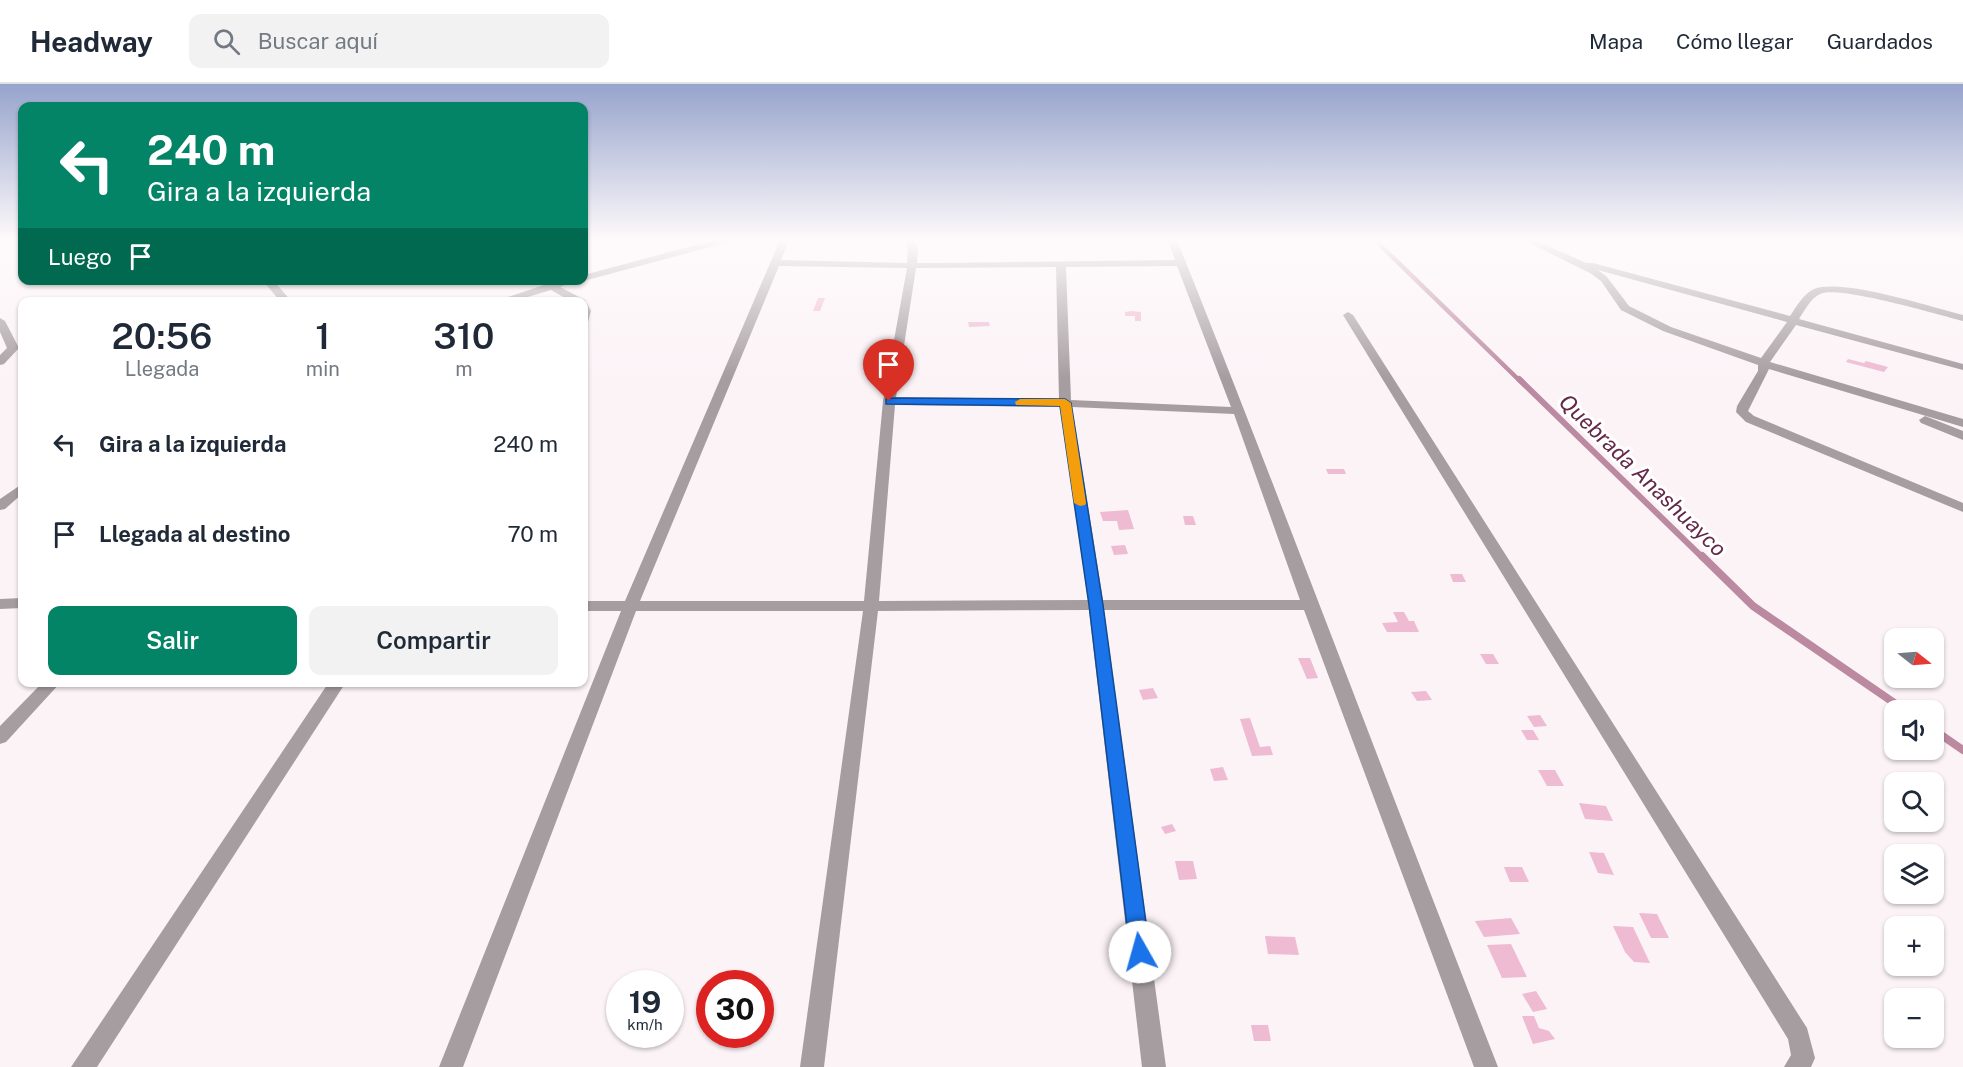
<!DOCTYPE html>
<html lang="es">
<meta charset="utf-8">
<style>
body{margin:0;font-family:"Public Sans",sans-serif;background:#f2f2f3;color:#1f2937;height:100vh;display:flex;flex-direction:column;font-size:22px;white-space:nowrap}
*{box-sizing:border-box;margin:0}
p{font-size:20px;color:#747a83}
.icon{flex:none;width:33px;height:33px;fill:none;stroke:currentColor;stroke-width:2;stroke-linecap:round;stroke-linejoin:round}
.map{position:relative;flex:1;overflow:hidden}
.panel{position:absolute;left:18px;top:213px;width:570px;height:390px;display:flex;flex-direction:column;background:#fff;border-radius:12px;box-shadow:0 2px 4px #0004}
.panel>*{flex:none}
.banner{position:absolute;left:18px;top:18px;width:570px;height:183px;border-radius:12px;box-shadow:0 2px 4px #0004;background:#038466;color:#fff;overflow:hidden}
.needle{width:39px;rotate:107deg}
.tools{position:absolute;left:1884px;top:544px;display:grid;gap:12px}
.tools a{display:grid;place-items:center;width:60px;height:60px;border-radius:12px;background:#fff;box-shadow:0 2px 4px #0004;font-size:30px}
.speed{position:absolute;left:606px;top:886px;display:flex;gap:12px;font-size:30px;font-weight:700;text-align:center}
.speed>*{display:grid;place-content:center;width:78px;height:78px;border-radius:50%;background:#fff;box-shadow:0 2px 4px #0004;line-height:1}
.speed small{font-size:15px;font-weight:400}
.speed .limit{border:9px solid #d22;background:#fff;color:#111}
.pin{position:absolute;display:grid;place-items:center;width:51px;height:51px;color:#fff;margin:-62px -26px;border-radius:50% 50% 50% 0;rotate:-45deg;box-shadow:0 0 6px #0007}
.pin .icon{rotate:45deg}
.me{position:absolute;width:66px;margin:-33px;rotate:353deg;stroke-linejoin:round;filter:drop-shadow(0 0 4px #0008)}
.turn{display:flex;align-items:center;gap:21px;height:126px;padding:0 30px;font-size:27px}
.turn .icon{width:78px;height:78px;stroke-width:2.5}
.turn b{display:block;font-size:42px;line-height:51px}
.then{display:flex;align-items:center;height:57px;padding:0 30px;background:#0003;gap:12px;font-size:22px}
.eta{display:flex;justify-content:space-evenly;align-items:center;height:102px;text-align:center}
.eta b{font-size:36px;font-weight:600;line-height:42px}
.button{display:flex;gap:12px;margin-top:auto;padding:12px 30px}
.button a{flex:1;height:69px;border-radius:12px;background:#038466;color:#fff;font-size:24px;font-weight:600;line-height:69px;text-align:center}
.button a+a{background:#f2f2f3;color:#1f2937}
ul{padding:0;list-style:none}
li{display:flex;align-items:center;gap:18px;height:90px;padding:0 30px}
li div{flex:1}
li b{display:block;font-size:22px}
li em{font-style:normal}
header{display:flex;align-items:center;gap:36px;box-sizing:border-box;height:84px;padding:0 30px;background:#fff;border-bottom:2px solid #e0e1e3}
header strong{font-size:28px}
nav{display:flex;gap:33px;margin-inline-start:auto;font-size:21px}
.search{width:420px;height:54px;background:#f2f2f3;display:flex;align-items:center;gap:15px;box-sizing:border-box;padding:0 21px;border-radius:12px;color:#747a83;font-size:22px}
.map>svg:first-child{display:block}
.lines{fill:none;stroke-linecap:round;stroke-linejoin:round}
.stream-far2{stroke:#bb8aa1;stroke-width:4.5}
.stream-far1{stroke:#bb8aa1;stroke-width:6}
.stream{stroke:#bb8aa1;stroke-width:8}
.building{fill:#eebbd2}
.minor{fill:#a69da1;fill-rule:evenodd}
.route{fill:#1a73e8;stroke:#114b97;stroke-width:1.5}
.slow{fill:#f59e0b}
.labels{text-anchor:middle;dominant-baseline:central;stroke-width:6;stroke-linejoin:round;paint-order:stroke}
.water-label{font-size:22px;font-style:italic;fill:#642848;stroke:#fff}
</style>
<header>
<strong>Headway</strong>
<div class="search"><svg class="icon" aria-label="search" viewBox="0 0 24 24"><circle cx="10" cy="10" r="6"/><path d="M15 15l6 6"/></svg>Buscar aquí</div>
<nav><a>Mapa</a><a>Cómo llegar</a><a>Guardados</a></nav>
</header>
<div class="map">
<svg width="1963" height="983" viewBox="0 0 1963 983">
<rect width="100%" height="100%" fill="#fcf3f7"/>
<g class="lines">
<!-- stream-far2 -->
<path class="stream-far2" d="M1375,156L1520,297"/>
<!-- stream-far1 -->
<path class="stream-far1" d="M1519,295L1703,474"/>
<!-- stream -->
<g class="stream">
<path d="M1702,472L1753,522L1906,627"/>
<path d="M1934,646L1963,666"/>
</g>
</g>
<!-- building -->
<g class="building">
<path d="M818,214H825L820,227H813Z"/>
<path d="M1132,227L1141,228V237H1135V232H1125V228Z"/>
<path d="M968,238H989L990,242L969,243Z"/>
<path d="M1848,275L1864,279L1866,277L1888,283L1884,288L1846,278Z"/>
<path d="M1326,385H1344L1346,390H1328Z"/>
<path d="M1128,426L1134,445L1119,446L1117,437H1103L1100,428Z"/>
<path d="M1183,432H1193L1196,441H1185Z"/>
<path d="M1125,461L1128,470L1114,471L1111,462Z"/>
<path d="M1450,490H1462L1466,498H1453Z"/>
<path d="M1393,528H1404L1409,537H1414L1419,548H1387L1382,539L1398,538Z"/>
<path d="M1480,570H1493L1499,580H1486Z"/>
<path d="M1298,574H1310L1318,594L1307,595Z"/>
<path d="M1153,604L1158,614L1143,616L1139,606Z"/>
<path d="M1426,607L1432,616L1417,617L1411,608Z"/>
<path d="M1540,631L1547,642L1534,643L1527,632Z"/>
<path d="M1250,634L1260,663L1270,662L1273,671L1252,672L1240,635Z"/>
<path d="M1521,646H1533L1539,656H1527Z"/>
<path d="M1223,683L1228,696L1214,697L1210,685Z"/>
<path d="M1538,686H1555L1564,702H1547Z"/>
<path d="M1579,719L1606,722L1613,737L1585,735Z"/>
<path d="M1172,740L1176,747L1165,750L1161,743Z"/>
<path d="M1589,768L1604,769L1614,791L1598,789Z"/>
<path d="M1175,777H1193L1197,795L1179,796Z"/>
<path d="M1504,783H1522L1529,798H1510Z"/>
<path d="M1639,829L1657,830L1669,854H1651Z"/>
<path d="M1511,834L1520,850L1484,853L1475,837Z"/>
<path d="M1613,842L1633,843L1650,879L1634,878L1625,868Z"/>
<path d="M1265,852L1295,853L1299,871L1268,870Z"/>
<path d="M1511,860L1527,893L1502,894L1487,861Z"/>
<path d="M1536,907L1547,925L1533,928L1522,910Z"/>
<path d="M1522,932H1534L1539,944L1549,947L1555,955L1533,960Z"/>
<path d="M1251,941H1268L1271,957H1254Z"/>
</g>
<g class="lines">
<!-- minor -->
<g class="minor">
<path d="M714,156H730L729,158L587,196H582L584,191Z"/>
<path d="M780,156H789L781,176L907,179L908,165L905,156H914L918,165L917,179H940L1175,176L1168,156H1177C1287,431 1390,708 1498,983H1474L1304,526H1104L1166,983H1142L1089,526L878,527L824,983H800L863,527H636L463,983H439L621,527H584V517H625ZM779,182L907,184L883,317L864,517H640ZM1177,182L1231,323L1071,316L1066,183ZM1056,183L1059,315L896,313L916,184ZM895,321L1060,323L1088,516L879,517ZM1072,323L1234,330L1300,516H1103Z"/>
<path d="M1523,156H1535L1586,179H1593L1790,232C1796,223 1804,209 1814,205C1844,194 1930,223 1963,231V237C1938,231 1839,201 1820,210C1811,214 1804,227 1799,235L1963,280V286L1796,241L1770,278L1963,335V343L1769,285L1748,327L1754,332L1963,419V428L1746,338L1736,328L1737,322L1758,287V281L1663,247L1621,226L1601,197L1590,189ZM1598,186L1787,238L1761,274L1671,243L1629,222L1607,193Z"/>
<path d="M262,196H273L292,218H281Z"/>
<path d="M562,196H579L560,203L585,216L591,227L588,238L584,239V218H572L551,206L511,218H493L544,201L546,199Z"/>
<path d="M1348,228L1353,231L1807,944L1815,974L1811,983H1784L1791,971L1788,955L1343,231Z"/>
<path d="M0,234L5,237L19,264L4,280L0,281V271L7,264L0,248Z"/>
<path d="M1925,332L1963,347V356L1921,339L1919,336Z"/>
<path d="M22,400V410L5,425L0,426V415Z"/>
<path d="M22,514V524L0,525V515Z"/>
<path d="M43,598H61L6,658L0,660V642Z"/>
<path d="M329,598H346L97,983H71Z"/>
</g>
</g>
<!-- sky -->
<linearGradient id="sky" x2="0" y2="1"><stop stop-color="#96a3cc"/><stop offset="0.53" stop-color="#fefafb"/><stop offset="1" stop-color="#fefafb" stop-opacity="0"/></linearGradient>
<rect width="1963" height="294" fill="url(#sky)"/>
<!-- route -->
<path class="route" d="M889,314L1065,315L1071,319L1103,521L1150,868L1147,874L1140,876L1133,874L1130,868L1089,521L1060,322L886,320V315Z"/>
<!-- slow -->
<path class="slow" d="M1020,315H1065L1071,319L1086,419L1085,421L1080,422L1074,419L1060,322L1016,321L1015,318Z"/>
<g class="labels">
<!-- water labels -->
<g class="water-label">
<text transform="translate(1643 391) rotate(44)">Quebrada Anashuayco</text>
</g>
</g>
</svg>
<div class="tools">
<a><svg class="needle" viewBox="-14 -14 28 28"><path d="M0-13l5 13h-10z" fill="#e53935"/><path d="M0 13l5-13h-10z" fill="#747a83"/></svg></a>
<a><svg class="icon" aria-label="sound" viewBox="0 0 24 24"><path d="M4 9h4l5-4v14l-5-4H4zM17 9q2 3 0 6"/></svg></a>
<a><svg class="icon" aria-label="search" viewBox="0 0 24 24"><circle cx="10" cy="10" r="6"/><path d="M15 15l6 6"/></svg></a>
<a><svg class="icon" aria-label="layers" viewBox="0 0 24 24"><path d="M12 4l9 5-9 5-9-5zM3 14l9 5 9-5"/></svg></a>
<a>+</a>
<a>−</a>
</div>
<div class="speed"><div>19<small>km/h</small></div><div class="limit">30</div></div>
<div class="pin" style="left:889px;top:317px;background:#d93025"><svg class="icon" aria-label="arrive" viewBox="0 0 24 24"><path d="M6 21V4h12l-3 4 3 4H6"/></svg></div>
<svg class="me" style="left:1140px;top:868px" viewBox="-20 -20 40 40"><circle r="19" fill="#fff"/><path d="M0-13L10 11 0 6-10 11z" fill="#1a73e8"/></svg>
<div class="banner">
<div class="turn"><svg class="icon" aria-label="left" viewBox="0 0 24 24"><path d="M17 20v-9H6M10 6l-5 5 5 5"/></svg><div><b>240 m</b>Gira a la izquierda</div></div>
<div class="then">Luego<svg class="icon" aria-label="arrive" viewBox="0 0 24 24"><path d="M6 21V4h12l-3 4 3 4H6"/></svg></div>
</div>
<section class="panel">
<div class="eta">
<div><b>20:56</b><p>Llegada</p></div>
<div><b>1</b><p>min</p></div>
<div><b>310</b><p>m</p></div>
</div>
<ul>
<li><svg class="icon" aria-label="left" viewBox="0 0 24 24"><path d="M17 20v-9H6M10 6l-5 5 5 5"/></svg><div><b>Gira a la izquierda</b></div><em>240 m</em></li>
<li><svg class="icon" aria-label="arrive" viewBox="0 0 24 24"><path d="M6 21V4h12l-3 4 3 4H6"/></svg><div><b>Llegada al destino</b></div><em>70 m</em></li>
</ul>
<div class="button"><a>Salir</a><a>Compartir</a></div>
</section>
</div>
